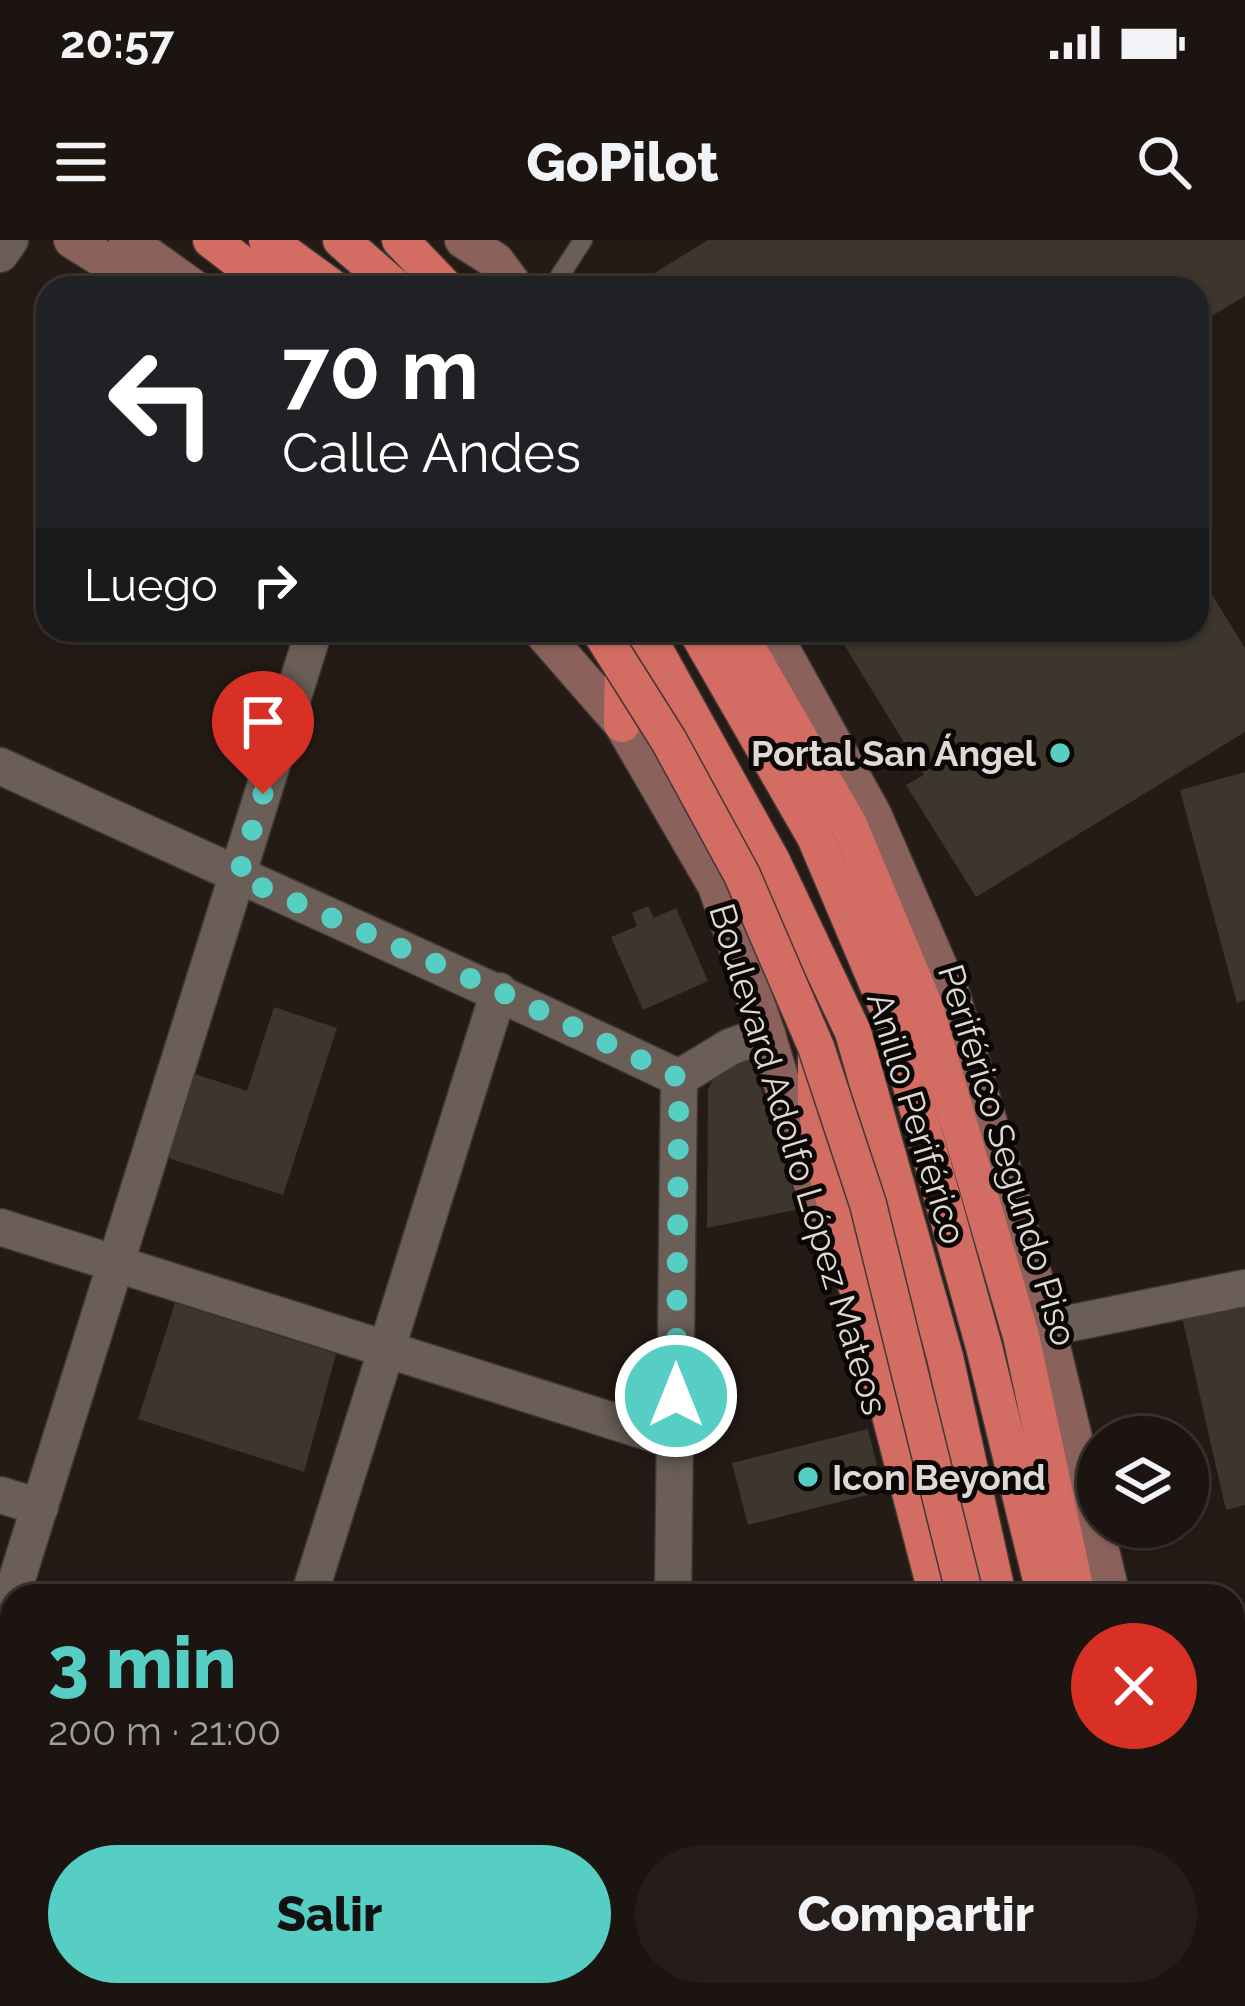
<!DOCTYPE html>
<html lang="es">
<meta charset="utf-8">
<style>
body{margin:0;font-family:Raleway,sans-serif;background:#251d19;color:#f1f3f6;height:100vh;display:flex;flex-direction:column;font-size:45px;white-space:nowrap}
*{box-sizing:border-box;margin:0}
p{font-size:39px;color:#a09e9f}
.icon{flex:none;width:66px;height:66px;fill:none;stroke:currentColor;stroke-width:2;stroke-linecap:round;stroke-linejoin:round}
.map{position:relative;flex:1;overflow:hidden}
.details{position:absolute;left:0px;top:1344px;width:1245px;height:423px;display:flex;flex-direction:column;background:#1c1410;border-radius:36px 36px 0 0;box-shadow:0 3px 9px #0004,0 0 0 3px #3a3330}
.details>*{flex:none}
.top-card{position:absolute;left:36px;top:36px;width:1173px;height:366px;border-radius:36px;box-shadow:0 3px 9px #0004,0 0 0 3px #3a3330;background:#202124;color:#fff;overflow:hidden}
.controls{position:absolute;left:1077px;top:1176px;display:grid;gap:24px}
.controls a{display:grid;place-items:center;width:132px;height:132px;border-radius:50%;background:#1c1410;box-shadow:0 3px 9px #0004,0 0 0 3px #3a3330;font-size:60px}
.pin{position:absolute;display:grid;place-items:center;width:102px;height:102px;color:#fff;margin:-123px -51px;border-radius:50% 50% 50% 0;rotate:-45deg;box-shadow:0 0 12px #0007}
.pin .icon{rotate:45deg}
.me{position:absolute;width:132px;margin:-66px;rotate:0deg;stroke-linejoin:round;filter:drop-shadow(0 0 9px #0008)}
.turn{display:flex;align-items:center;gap:42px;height:252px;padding:0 48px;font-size:54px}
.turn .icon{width:156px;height:156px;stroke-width:2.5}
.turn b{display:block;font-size:84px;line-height:102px}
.then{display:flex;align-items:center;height:114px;padding:0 48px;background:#0003;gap:24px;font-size:45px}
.round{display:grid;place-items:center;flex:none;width:126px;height:126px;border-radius:63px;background:#251d19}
.head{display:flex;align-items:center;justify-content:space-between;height:204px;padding:0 48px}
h1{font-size:72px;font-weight:800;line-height:90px;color:#56cec4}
.button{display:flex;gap:24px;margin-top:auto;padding:24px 48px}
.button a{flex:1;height:138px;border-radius:72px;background:#56cec4;color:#111;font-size:48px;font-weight:800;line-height:138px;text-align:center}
.button a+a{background:#251d19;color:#f1f3f6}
.status{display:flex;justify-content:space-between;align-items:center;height:84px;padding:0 60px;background:#1c1410;direction:ltr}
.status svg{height:33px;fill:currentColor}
header{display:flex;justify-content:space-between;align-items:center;height:156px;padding:0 48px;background:#1c1410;font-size:54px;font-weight:800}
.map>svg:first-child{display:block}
.building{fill:#3c362d}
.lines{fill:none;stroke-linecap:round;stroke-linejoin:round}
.service-casing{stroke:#403835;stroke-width:21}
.minor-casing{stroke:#403835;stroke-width:39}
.secondary-casing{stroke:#403835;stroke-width:39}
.motorway-casing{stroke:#403835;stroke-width:39}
.service{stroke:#6a5e57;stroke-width:18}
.minor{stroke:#6a5e57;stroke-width:36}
.secondary{stroke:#8a625b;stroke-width:36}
.motorway{stroke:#d36d64;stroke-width:36}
.motorway-bridge-casing{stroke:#403835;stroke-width:39;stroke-linecap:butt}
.motorway-bridge{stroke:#d36d64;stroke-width:36}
.route{stroke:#56cec4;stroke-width:21;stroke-dasharray:0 37.8}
.poi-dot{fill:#56cec4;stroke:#0b0705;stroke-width:4.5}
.labels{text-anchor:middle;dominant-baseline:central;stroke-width:10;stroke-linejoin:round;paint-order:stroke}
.poi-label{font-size:36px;font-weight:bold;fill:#dfd8d4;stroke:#0b0705;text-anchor:end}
.street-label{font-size:36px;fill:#dfd8d4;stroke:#0b0705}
</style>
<div class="status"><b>20:57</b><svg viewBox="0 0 49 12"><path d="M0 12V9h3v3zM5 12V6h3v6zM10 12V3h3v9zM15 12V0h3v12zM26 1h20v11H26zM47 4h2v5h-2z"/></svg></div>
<header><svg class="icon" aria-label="menu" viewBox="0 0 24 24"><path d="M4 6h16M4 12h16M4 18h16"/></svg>GoPilot<svg class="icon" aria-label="search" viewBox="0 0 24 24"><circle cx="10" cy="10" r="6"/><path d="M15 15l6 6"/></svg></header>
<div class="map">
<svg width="1245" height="1766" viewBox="0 0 1245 1766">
<rect width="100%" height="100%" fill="#251b16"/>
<!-- building -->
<g class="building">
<path d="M708,0H1245V56L1197,85V48H630Z"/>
<path d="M1197,331L1245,408V492L976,657L906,545L924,535L835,390H1197Z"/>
<path d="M1245,532V760L1237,763L1180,550Z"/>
<path d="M648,666L654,678L676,668L708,741L643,770L611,697L637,686L632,673Z"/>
<path d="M274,767L337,788L283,955L168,918L195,834L247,851Z"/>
<path d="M750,814L799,969L707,988L708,849L726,815Z"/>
<path d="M1245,1058V1265L1226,1270L1181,1073Z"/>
<path d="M175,1063L336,1114L304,1232L138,1179Z"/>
<path d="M868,1189L883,1251L748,1285L732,1223Z"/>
</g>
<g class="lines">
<!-- service casing -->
<g class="service-casing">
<path id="service" d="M552,48L583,0"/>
</g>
<!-- minor casing -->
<g class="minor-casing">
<g id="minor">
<path d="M0,14L10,0"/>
<path d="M0,526C226,631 454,730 679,838"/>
<path d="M679,838L730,807L767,794"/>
<path d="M0,987L676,1201"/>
<path d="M1072,1083L1245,1048"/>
<path d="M0,1255L40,1267"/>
<path d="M309,1356L499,751"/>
<path d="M673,1356L679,838"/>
<path d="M0,1393L314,390"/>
<path d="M0,1552L12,1556"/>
<path d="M181,1766L184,1755"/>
</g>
</g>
<!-- secondary casing -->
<g class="secondary-casing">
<g id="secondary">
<path d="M72,0L148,48"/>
<path d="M127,0L194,48"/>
<path d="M463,0L496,21L516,48"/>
<path d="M540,390L622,484L716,646L767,794L821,974"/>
<path d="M771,390L873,574L952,756L1041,1061L1112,1356"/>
<path d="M1000,1755L1002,1766"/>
<path d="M1208,1755L1210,1766"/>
</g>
</g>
<!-- motorway casing -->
<g class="motorway-casing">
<g id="motorway">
<path d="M211,0L274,48"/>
<path d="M267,0L333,48"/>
<path d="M341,0L396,48"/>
<path d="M400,0L446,48"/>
<path d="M644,390L772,621L853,792L945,1117L998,1356"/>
<path d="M696,390L815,597L893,781L984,1107L1045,1356"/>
<path d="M737,390L849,585L925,767L1021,1096L1077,1356"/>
<path d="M622,484L623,412"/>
<path d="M816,817V865L825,925L937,1356"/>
<path d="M1024,1755L1027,1766"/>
<path d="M1059,1755L1061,1766"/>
<path d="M1088,1755L1091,1766"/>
<path d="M1156,1755L1161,1766"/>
</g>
</g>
<!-- service -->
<use href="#service" class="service"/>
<!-- minor -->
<use href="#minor" class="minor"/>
<!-- secondary -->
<use href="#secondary" class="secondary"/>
<!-- motorway -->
<use href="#motorway" class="motorway"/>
<!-- motorway-bridge casing -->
<g class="motorway-bridge-casing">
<path id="motorway-bridge" d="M599,390L669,501L742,635L816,807L868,964L965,1356"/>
</g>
<!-- motorway-bridge -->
<use href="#motorway-bridge" class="motorway-bridge"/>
</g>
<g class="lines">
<!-- route -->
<path class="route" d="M263,554L238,637L499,751L679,838L676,1156"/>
</g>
<!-- markers -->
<g class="poi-dot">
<circle cx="1060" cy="513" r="12"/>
<circle cx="808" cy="1237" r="12"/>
</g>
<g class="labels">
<!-- poi labels -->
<g class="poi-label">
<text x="1036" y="513">Portal San Ángel</text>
<text x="832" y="1237" text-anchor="start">Icon Beyond</text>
</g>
<!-- street labels -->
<g class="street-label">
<text transform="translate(917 878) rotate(73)">Anillo Periférico</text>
<text transform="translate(1008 915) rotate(73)">Periférico Segundo Piso</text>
<text transform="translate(799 919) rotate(73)">Boulevard Adolfo López Mateos</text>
</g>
</g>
</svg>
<div class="controls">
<a><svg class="icon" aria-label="layers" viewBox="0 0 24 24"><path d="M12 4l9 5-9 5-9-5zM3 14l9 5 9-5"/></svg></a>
</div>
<div class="pin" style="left:263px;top:554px;background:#d93025"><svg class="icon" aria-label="arrive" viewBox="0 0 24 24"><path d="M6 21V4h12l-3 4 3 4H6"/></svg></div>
<svg class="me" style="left:676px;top:1156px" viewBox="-20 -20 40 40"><circle r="17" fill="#56cec4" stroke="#fff" stroke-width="3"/><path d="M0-11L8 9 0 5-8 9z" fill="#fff"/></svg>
<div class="top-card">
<div class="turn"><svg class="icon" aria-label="left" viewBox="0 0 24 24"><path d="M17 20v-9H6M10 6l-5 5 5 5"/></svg><div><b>70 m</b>Calle Andes</div></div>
<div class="then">Luego<svg class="icon" aria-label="right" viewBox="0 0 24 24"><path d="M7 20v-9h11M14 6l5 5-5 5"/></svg></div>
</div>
<section class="details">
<div class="head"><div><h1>3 min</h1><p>200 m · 21:00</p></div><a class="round" style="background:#d93025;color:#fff"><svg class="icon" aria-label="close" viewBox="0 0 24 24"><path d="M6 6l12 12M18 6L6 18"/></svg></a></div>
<div class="button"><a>Salir</a><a>Compartir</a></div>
</section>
</div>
